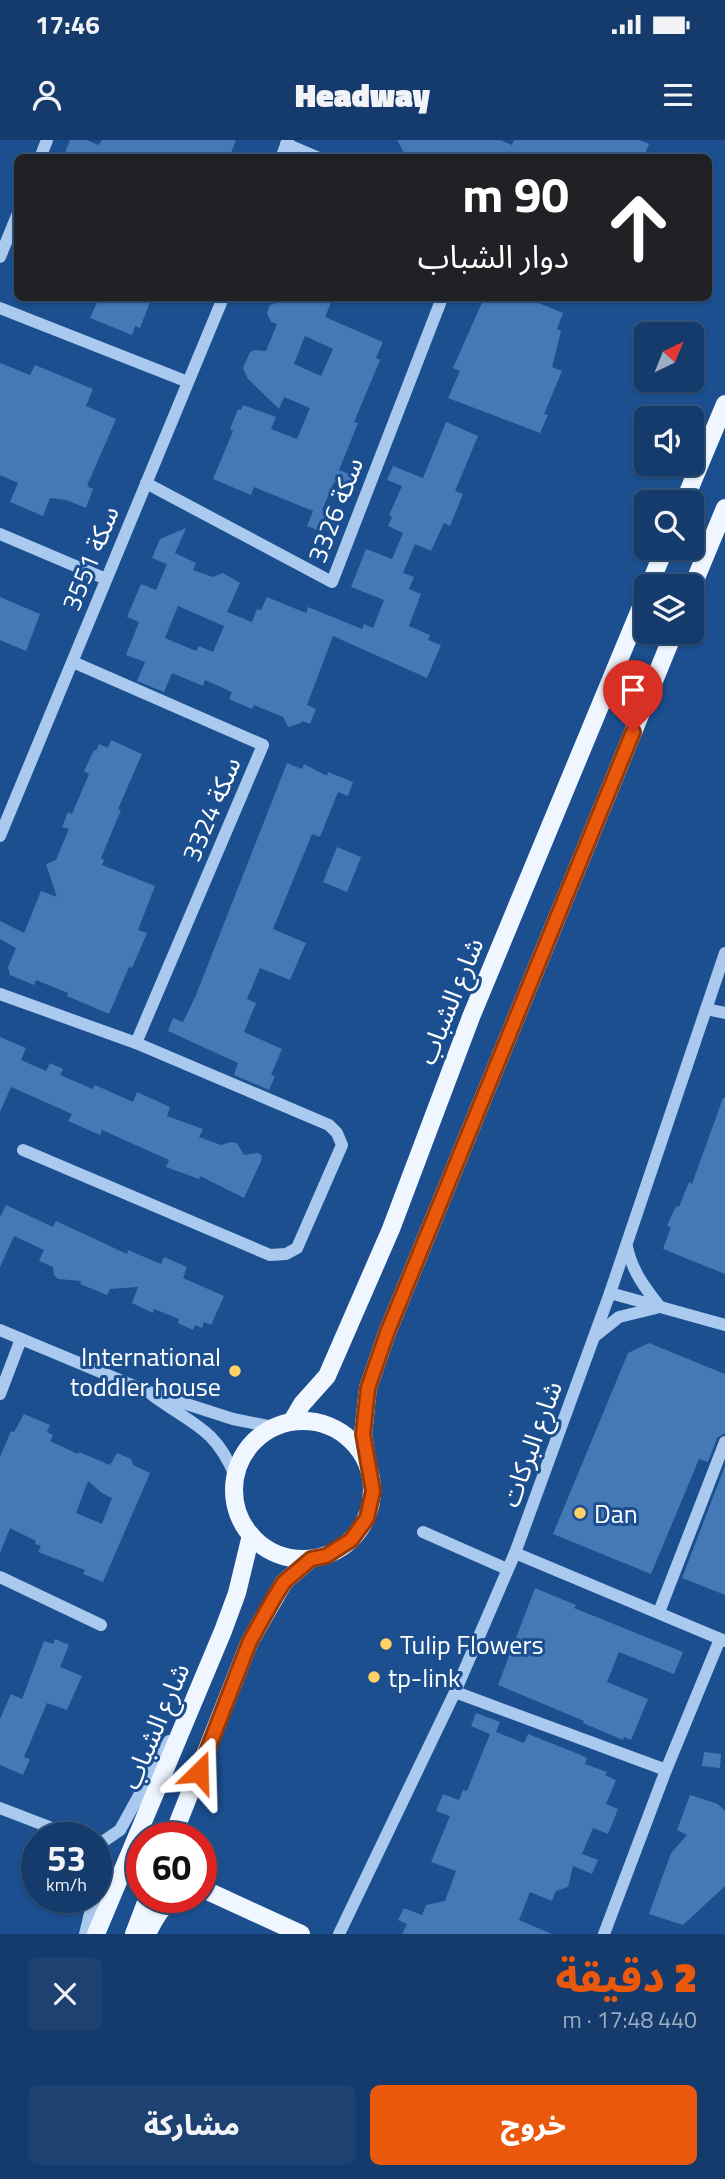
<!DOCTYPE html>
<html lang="ar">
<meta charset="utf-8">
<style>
body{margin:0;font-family:"Titillium Web","Noto Sans Arabic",sans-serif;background:#1d4271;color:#f1f3f6;direction:rtl;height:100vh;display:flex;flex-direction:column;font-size:26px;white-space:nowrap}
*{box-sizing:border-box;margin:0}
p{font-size:23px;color:#9dadc1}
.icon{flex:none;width:38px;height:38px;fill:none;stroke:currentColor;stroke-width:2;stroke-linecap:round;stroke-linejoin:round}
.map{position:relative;height:1794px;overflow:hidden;direction:ltr}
.details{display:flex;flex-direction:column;background:#143b6b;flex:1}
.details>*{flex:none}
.hud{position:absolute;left:14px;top:14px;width:698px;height:147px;border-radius:10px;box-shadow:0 2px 5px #0004,0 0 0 2px #33557e;direction:rtl;background:#202124;color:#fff;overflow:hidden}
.needle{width:46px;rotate:43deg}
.controls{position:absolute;left:634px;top:182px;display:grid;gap:14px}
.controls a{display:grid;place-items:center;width:70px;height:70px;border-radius:10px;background:#143b6b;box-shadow:0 2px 5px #0004,0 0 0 2px #33557e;font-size:35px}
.speed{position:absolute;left:21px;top:1682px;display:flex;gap:14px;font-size:35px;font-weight:700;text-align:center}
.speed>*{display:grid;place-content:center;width:91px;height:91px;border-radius:50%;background:#143b6b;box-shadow:0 2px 5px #0004,0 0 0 2px #33557e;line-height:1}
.speed small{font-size:18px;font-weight:400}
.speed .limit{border:10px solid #d22;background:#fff;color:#111}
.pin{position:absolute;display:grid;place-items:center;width:60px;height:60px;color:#fff;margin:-72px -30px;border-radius:50% 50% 50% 0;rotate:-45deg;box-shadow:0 0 7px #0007}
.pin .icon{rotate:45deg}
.me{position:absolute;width:77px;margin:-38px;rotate:22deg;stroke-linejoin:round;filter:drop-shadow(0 0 5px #0008)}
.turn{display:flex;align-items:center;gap:24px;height:147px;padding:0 28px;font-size:32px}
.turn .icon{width:91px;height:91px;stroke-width:2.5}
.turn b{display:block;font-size:49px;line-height:60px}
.round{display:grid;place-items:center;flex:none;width:74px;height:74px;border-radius:10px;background:#1d4271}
.summary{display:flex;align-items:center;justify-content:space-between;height:119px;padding:0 28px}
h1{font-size:42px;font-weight:800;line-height:52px;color:#ea580c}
.button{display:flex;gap:14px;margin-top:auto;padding:14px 28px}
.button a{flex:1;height:80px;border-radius:10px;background:#ea580c;color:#fff;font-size:28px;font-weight:800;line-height:80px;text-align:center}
.button a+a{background:#1d4271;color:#f1f3f6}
.status{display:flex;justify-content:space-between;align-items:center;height:49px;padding:0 35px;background:#143b6b;direction:ltr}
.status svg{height:19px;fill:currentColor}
header{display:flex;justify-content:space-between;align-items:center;height:91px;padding:0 28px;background:#143b6b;font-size:32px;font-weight:800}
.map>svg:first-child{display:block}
.building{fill:#4478b7;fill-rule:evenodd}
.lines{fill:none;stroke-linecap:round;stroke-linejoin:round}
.minor{stroke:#a9c9ee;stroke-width:12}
.major{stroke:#f0f6ff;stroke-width:18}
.route-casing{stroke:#983908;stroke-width:18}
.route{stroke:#ea580c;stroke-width:12}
.poi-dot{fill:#ffd166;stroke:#1b4f8f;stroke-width:2.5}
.labels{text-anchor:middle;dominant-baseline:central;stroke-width:6;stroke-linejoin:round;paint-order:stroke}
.street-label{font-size:26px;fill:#fff;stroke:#1b4f8f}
.poi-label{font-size:26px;fill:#fff;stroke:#1b4f8f;text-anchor:start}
</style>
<div class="status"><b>17:46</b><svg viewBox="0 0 49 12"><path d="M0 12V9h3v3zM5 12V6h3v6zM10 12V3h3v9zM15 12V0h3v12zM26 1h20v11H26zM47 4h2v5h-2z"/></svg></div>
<header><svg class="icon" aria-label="menu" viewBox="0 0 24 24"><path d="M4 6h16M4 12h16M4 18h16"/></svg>Headway<svg class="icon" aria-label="person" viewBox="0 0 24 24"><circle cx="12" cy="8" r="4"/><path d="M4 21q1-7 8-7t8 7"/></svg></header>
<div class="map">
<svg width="725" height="1794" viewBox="0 0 725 1794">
<rect width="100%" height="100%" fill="#1b4f8f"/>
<!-- building -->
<g class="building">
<path d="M70,0H86L99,5L102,0H236L229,18H63Z"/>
<path d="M397,0H500L512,5L514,0H639L649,4L643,18H407Z"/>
<path d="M99,158H139L150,162L140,188L135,186L132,195L90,178Z"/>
<path d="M290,158H333L325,177L383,202L376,218L380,220L354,282L358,283L339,330L354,336L349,348L334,342L322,370L342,381L317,390L307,386L313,371L254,347L251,355L213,339L233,291L230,289L238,269L241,270L243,265L276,277L271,289L297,299L310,268L284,257L279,269L248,239L243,228L250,212L254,210L266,211L277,184L271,182L267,173L270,165ZM305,196L333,209L321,236L294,224Z"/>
<path d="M484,158H526L563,173L557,189L561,191L552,227L562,231L544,274L548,275L540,293L448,258L460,231L453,228Z"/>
<path d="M0,223L30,235L35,225L93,249L86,266L116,279L87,346L93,349L86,368L66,360L50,358L43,376L10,362L18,343L0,335Z"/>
<path d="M446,282L478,296L455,351L463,354L450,386L444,383L431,411L415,404L403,433L414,437L409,449L421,454L409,486L430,495L428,500L441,505L427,538L333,496L307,565L316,569L310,584L302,581L301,583L288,587L283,577L254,565L252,569L229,559L232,552L205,540L203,546L172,533L164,552L137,541L145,522L126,515L139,482L127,477L141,444L156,450L167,424L152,418L160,399L186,388L175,413L196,423L193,430L213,437L223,433L240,443L227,472L252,482L257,469L261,470L267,457L306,473L308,467L362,489L364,484L373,488L384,460L351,447L366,409L392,419L403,393L388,386L392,377L389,375L402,346L387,340L393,326L423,338ZM178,466L224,486L213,512L199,506L196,511L165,498Z"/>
<path d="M0,457L40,474L26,511L0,500Z"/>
<path d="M111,600L142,614L118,669L121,670L101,718L104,720L102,725L155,746L138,790L147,793L132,828L129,827L109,874L67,856L68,853L36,840L34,845L10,835L8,827L16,808L0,799V781L24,793L41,751L57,757L46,724L56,720L69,689L62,687L68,672L72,674L89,634L84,631L94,610L96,611L99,604L108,608Z"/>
<path d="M287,623L302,629L304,624L327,636L328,632L353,642L348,656L338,652L320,697L312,694L273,789L306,803L290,840L260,828L247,859L256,863L244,892L282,909L271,935L275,936L269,950L234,935L238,923L168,891L173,878L183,882L196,855Z"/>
<path d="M337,707L361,717L347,752L323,742Z"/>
<path d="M0,897L26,908L21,920L46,931L50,923L63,929L60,935L93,949L95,945L133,962L137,952L170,967L167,976L203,989L199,997L221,1005L231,1002L237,1003L244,1015L258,1013L262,1016L261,1021L244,1058L200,1036L199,1039L166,1027L169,1020L102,990L100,995L68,981L72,974L11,947L0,972Z"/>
<path d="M723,958H725V1134L663,1109L671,1087L667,1086L676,1066L679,1067L689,1042L692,1044Z"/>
<path d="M6,1065L53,1087L56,1081L127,1114L128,1110L161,1124L164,1117L187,1127L183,1138L224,1156L211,1185L204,1182L202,1188L195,1185L193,1190L178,1183L179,1179L154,1169L153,1173L132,1163L138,1147L110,1149L107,1155L80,1144L81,1141L58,1139L54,1135L53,1127L39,1121L44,1110L14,1096L0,1127V1077Z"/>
<path d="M649,1203L725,1234V1293L717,1298L708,1322L699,1319L651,1434L553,1394L628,1213Z"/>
<path d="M24,1274L50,1285L47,1292L53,1295L50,1301L78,1314L79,1312L110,1325L117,1313L131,1319L133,1325L150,1333L103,1442L83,1434L85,1430L38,1412L41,1406L35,1404L36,1401L10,1388L0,1413V1317L11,1291L14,1292ZM88,1341L102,1353L112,1358L102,1384L76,1373Z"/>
<path d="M725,1326V1455L682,1438Z"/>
<path d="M535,1448L576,1465L574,1468L683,1512L674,1534L619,1512L607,1542L648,1559L631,1600L624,1597L623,1600L583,1583L584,1581L498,1545Z"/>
<path d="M55,1499L69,1505L60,1527L82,1536L67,1570L47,1563L24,1617L30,1619L23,1635L0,1625V1579L11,1554L22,1559L44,1501L53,1504Z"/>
<path d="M476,1573L500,1582L496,1592L524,1603L528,1594L581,1615L587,1618L585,1624L607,1632L605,1635L616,1640L606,1664L618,1669L608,1694L593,1688L582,1714L598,1720L592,1734L573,1726L568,1747L556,1751L552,1761L530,1752L519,1780L552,1794H402L407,1784L398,1780L404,1768L422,1775L426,1765L445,1761L456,1731L431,1722L450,1676L436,1671L443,1654L459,1660L463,1650L467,1651L471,1641L490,1594L471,1586Z"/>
<path d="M704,1612L721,1614L720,1628L702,1626Z"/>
<path d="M690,1655L718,1664L725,1671V1746L683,1785L649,1774L671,1713L687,1695L677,1690Z"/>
</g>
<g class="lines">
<!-- minor -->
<g class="minor">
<path d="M286,4L319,18"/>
<path d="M40,18L47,0"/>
<path d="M281,18L288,0"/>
<path d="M0,117L18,73"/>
<path d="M0,168L188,242"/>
<path d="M146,343L332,442L442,158"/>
<path d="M0,394L106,439"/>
<path d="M73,522L263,605L136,903"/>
<path d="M0,696L223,158"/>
<path d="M0,854L136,903L329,985L337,993L342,1005L297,1108L286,1114L270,1115L23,1010"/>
<path d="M706,869L725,873"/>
<path d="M627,1107C632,1131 645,1148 660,1167"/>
<path d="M610,1153L725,1185"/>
<path d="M0,1190L146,1251L233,1279L273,1287"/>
<path d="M595,1196L619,1177L656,1168"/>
<path d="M0,1254L21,1199"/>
<path d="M152,1255C191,1284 215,1287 235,1336"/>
<path d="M423,1392L507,1429"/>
<path d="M515,1413L725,1501"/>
<path d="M0,1437L101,1485"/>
<path d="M659,1472L725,1302"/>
<path d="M455,1552L666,1630"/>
<path d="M0,1668L78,1698"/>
<path d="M96,1701H104L120,1690L169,1601"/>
<path d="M96,1737V1743"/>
<path d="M85,1794L94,1757"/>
<path d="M339,1794L455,1552L515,1413L610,1153L725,813"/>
<path d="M604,1794L666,1630L720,1499"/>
</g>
<!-- major -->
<g class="major">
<path d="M684,362L725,264"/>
<path d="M649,446L665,408"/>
<path d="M691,450L725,368"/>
<circle cx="303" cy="1350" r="69"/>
<path d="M292,1281L302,1264L327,1236L391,1089L471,877L646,455"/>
<path d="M368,1326L363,1294L368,1248L387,1193L674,492"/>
<path d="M172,1698L250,1501L284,1442L311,1419"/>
<path d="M201,1748L301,1794"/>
<path d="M96,1794L223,1491L237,1453L251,1395"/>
<path d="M134,1794L148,1757"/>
<path d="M147,1794C154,1780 164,1759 182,1757"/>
</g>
</g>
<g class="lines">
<!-- route casing -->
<g class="route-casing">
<path id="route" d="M199,1632L250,1501L274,1458L284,1442L311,1419L326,1416L351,1400L367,1378L373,1351L363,1294L368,1248L387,1193L633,592"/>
</g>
<!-- route -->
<use href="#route" class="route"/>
</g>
<!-- markers -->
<g class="poi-dot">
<circle cx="235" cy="1231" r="7"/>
<circle cx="580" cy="1373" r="7"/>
<circle cx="386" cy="1504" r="7"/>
<circle cx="374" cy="1537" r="7"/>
</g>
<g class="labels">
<!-- street labels -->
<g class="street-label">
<text transform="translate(335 370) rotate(-69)">سكة 3326</text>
<text transform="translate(90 418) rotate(-68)">سكة 3551</text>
<text transform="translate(211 669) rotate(-67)">سكة 3324</text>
<text transform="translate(450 861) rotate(-68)">شارع الشباب</text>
<text transform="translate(531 1304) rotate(-70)">شارع البركات</text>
<text transform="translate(155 1586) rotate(-67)">شارع الشباب</text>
</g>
<!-- poi labels -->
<g class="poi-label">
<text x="221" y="1216" text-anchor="end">International<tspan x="221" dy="30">toddler house</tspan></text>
<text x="594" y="1373">Dan</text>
<text x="400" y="1504">Tulip Flowers</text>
<text x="388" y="1537">tp-link</text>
</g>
</g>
</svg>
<div class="controls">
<a><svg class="needle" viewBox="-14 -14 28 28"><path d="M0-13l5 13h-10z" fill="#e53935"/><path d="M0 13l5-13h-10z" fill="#9dadc1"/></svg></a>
<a><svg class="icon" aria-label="sound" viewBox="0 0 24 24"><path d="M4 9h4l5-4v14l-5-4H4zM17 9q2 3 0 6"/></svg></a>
<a><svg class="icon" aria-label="search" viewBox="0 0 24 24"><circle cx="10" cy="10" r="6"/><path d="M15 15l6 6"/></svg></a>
<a><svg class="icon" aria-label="layers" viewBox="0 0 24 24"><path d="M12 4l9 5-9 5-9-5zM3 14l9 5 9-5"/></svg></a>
</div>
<div class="speed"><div>53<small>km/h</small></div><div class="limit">60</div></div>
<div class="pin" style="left:633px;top:592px;background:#d93025"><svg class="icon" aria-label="arrive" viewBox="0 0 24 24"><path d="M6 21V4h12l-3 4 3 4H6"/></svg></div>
<svg class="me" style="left:199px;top:1632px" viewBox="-20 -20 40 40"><path d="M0-17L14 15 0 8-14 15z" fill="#ea580c" stroke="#fff" stroke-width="4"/></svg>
<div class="hud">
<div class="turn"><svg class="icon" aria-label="ahead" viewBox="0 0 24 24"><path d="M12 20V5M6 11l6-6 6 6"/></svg><div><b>90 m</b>دوار الشباب</div></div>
</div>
</div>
<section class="details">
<div class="summary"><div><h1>2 دقيقة</h1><p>440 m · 17:48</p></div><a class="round"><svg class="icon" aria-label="close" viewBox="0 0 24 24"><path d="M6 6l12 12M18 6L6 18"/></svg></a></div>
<div class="button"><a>خروج</a><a>مشاركة</a></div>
</section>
